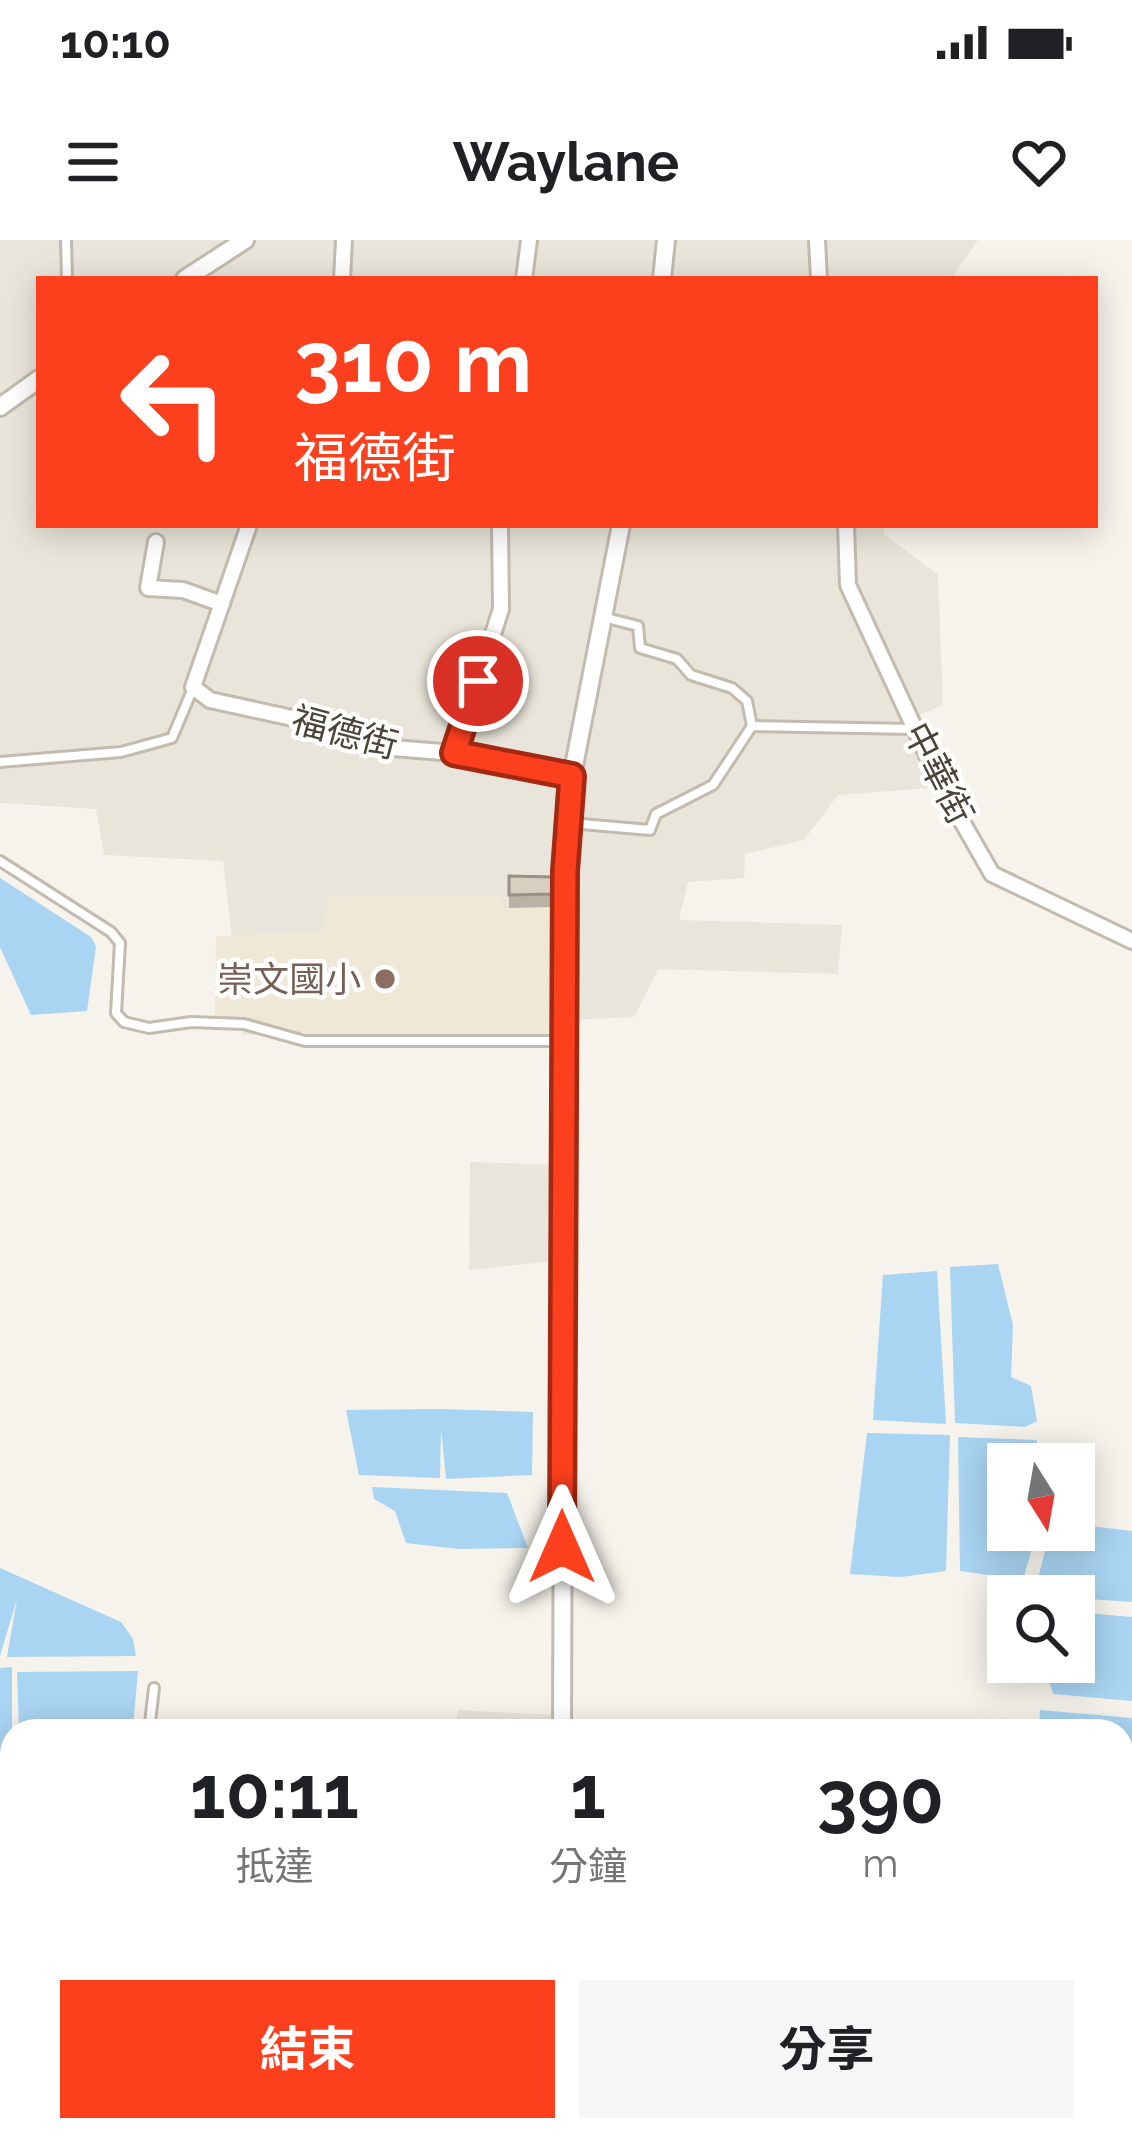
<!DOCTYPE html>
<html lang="zh-TW">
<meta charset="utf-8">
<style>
body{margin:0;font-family:Raleway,"Noto Sans TC",sans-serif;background:#f6f6f6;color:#202124;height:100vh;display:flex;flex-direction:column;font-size:45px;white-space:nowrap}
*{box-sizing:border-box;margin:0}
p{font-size:39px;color:#757577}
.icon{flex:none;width:66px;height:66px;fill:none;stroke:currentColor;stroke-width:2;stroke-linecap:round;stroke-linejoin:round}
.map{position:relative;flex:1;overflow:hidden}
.side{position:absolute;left:0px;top:1479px;width:1134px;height:423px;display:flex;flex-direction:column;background:#fff;border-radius:36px 36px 0 0;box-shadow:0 6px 30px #0003}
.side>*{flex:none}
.banner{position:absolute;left:36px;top:36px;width:1062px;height:252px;border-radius:0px;box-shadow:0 6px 30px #0003;background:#fc3f1d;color:#fff;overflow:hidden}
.needle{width:78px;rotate:169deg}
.buttons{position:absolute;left:987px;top:1203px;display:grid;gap:24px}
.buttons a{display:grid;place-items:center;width:108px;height:108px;border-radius:0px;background:#fff;box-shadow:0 6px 30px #0003;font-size:60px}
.pin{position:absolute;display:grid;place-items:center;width:102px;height:102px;color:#fff;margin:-51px;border:6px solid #fff;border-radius:50%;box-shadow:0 3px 12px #0007}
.me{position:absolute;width:132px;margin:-66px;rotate:0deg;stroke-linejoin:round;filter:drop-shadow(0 0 9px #0008)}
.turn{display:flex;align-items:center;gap:42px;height:252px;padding:0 60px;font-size:54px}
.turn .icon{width:156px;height:156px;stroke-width:2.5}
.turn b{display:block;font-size:84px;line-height:102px}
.eta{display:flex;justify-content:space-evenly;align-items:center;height:204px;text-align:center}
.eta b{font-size:72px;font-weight:700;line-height:84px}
.primary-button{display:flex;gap:24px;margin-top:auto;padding:24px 60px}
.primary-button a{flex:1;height:138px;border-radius:0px;background:#fc3f1d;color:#fff;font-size:48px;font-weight:700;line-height:138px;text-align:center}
.primary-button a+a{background:#f6f6f6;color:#202124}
.status{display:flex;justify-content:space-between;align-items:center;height:84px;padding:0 60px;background:#fff;direction:ltr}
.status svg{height:33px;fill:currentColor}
header{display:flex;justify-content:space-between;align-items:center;height:156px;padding:0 60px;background:#fff;font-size:54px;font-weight:700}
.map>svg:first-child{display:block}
.residential{fill:#eae5da}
.education{fill:#efe8d6}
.water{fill:#a9d4f2}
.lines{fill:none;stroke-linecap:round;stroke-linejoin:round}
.service-casing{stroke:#c2bbae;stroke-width:14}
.minor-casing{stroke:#c2bbae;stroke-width:20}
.tertiary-casing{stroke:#c2bbae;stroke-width:22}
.service{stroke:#fff;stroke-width:8}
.minor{stroke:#fff;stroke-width:14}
.tertiary{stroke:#fff;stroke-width:16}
.wall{fill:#bab2a6}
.building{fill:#d8cfc1;stroke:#979187;stroke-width:3}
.route-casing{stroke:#a42913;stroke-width:30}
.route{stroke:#fc3f1d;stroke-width:21}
.education-dot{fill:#8d6e63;stroke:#fff;stroke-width:4.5}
.labels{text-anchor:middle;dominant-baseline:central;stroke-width:9;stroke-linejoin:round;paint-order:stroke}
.street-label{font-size:36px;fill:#4b4439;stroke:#fff}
.education-label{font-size:36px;fill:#785e54;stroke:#fff;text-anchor:end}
</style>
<div class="status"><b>10:10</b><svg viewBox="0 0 49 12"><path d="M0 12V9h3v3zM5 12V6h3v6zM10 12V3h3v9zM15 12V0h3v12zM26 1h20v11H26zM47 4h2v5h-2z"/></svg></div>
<header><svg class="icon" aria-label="menu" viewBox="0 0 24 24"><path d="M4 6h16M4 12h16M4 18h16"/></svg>Waylane<svg class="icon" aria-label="heart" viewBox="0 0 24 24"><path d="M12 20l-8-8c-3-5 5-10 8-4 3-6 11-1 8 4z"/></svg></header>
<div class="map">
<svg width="1132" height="1900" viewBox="0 0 1132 1900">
<rect width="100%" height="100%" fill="#f6f3ec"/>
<!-- residential -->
<g class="residential">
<path d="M0,0H978L951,39H39V285H884V294L938,335L943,465L908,480L928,548L838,555L804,600L745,614L744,638L688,642L679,680L842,685L838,734L658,729L634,777L243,795L223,621L104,615L96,569L0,563Z"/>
<path d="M470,922L558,925L555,1021L469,1030Z"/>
<path d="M458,1470L555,1475L554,1491H454Z"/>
</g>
<!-- education -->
<path class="education" d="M502,655L503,668L554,667L555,796L306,799L305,791L261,788L260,777H215L216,696L325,691L328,657Z"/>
<!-- water -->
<g class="water">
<path d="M0,638L91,697L96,706L87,771L31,775L0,707Z"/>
<path d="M998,1024L1013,1085L1011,1137L1031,1146L1037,1181L1025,1187L955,1183L950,1027Z"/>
<path d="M937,1031L946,1184L873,1180L883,1035Z"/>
<path d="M440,1169L533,1172L532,1235L446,1239L441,1188L440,1238L359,1235L346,1170Z"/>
<path d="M867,1193L950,1195L946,1331L901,1337L850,1334Z"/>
<path d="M958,1197L1037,1200L1038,1224H1008V1290H1037L1023,1340L960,1331Z"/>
<path d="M372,1247L507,1253L528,1308L459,1309L406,1303L395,1271L374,1259Z"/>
<path d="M1074,1284L1132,1291V1362L1045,1356L1037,1343L1050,1290H1074Z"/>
<path d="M0,1328L121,1382L133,1399L136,1416L7,1417L17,1359L0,1416Z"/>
<path d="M1074,1372L1132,1377V1461L1053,1454L1044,1422H1074Z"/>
<path d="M12,1427V1514L0,1517V1428Z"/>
<path d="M138,1431L133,1487L120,1491H19L17,1432Z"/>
<path d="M1040,1470L1132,1478V1552L1122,1551V1491H1039Z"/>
<path d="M12,1770V1856H0V1773Z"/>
<path d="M876,1890H982L981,1900H873Z"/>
</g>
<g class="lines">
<!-- service casing -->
<g class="service-casing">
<g id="service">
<path d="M66,0L67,39"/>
<path d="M603,377L638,386L640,408L677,419L691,435L732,448L747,461L752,486"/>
<path d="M0,522L121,512L172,498L193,448"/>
<path d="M570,583L650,590L656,574L713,545L752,486L914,489"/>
<path d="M0,621L111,692L120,703L116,773L124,782L149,788L191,782L244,784L305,801H563"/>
<path d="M149,1491L154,1448"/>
</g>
</g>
<!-- minor casing -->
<g class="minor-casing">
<g id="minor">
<path d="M817,0L819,39"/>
<path d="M342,39L344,0"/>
<path d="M524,39L529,0"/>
<path d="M249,285L193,447L210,460L329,486L368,506L455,513L572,536"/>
<path d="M846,285L848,345L941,545L992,634L1132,701"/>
<path d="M156,302L148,348L183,350L222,364"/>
<path d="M455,513L501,369L500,285"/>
</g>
</g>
<!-- tertiary casing -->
<g class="tertiary-casing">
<g id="tertiary">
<path d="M185,39L245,0"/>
<path d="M662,39L666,0"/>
<path d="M0,167L39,139"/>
<path d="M562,1491L565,630L572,536L621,285"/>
<path d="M562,1890L563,1900"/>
</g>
</g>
<!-- service -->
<use href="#service" class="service"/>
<!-- minor -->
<use href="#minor" class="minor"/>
<!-- tertiary -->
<use href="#tertiary" class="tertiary"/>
</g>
<!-- wall -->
<path class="wall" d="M509,636L552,637V667L509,668Z"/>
<!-- building -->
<path class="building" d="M509,636L552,637V654L509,655Z"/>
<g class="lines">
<!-- route casing -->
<g class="route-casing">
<path id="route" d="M478,441L454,513L572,536L565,631L562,1307"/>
</g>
<!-- route -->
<use href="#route" class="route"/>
</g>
<!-- markers -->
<circle class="education-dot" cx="385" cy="739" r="12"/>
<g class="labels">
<!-- street labels -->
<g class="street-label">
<text transform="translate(345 492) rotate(15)">福德街</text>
<text transform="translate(939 533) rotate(63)">中華街</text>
</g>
<!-- education labels -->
<g class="education-label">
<text x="361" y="739">崇文國小</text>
</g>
</g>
</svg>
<div class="buttons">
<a><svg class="needle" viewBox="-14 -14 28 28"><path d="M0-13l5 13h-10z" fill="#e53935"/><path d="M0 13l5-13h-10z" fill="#757577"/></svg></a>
<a><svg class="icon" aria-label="search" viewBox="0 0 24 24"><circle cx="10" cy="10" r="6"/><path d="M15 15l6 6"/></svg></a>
</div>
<div class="pin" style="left:478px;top:441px;background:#d93025"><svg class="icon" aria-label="arrive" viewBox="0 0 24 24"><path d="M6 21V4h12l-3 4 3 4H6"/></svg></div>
<svg class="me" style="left:562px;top:1307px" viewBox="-20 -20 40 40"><path d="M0-17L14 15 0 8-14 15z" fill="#fc3f1d" stroke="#fff" stroke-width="4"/></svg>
<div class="banner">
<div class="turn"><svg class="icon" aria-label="left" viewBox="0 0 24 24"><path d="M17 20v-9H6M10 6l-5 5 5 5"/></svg><div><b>310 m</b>福德街</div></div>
</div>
<section class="side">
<div class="eta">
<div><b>10:11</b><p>抵達</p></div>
<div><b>1</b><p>分鐘</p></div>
<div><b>390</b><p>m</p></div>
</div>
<div class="primary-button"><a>結束</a><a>分享</a></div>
</section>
</div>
